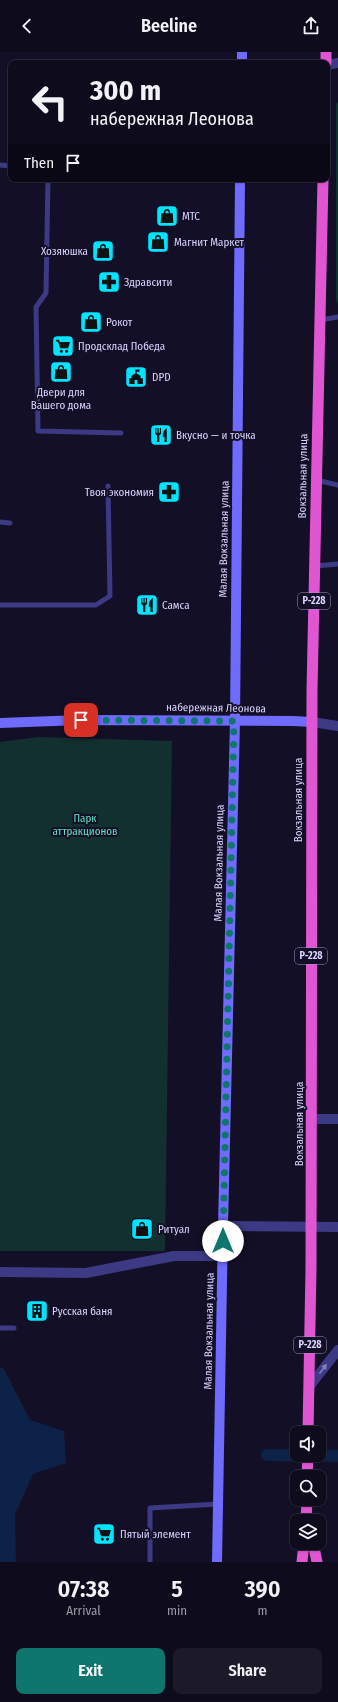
<!DOCTYPE html>
<meta charset="utf-8">
<style>
body{margin:0;font-family:"Fira Sans Condensed",sans-serif;background:#1c1929;color:#f1f3f6;height:100vh;display:flex;flex-direction:column;font-size:15px;white-space:nowrap}
*{box-sizing:border-box;margin:0}
p{font-size:13px;color:#9b9ba3}
.icon{flex:none;width:22px;height:22px;fill:none;stroke:currentColor;stroke-width:2;stroke-linecap:round;stroke-linejoin:round}
.map{position:relative;height:1510px;overflow:hidden}
.panel{display:flex;flex-direction:column;background:#0e0b1c;flex:1}
.panel>*{flex:none}
.top-card{position:absolute;left:8px;top:8px;width:322px;height:122px;border-radius:8px;box-shadow:0 1px 3px #0004,0 0 0 1px #2e2b3b;background:#0e0b1c;color:#f1f3f6;overflow:hidden}
.controls{position:absolute;left:290px;top:1374px;display:grid;gap:8px}
.controls a{display:grid;place-items:center;width:36px;height:36px;border-radius:8px;background:#0e0b1c;box-shadow:0 1px 3px #0004,0 0 0 1px #2e2b3b;font-size:20px}
.pin{position:absolute;display:grid;place-items:center;width:34px;height:34px;color:#fff;margin:-17px;border-radius:8px;box-shadow:0 2px 6px #0006}
.me{position:absolute;width:44px;margin:-22px;rotate:0deg;stroke-linejoin:round;filter:drop-shadow(0 0 3px #0008)}
.turn{display:flex;align-items:center;gap:14px;height:84px;padding:0 16px;font-size:18px}
.turn .icon{width:52px;height:52px;stroke-width:2.5}
.turn b{display:block;font-size:28px;line-height:34px}
.then{display:flex;align-items:center;height:38px;padding:0 16px;background:#0003;gap:8px;font-size:15px}
.eta{display:flex;justify-content:space-evenly;align-items:center;height:68px;text-align:center}
.eta b{font-size:24px;font-weight:600;line-height:28px}
.action{display:flex;gap:8px;margin-top:auto;padding:8px 16px}
.action a{flex:1;height:46px;border-radius:8px;background:#0f766e;color:#fff;font-size:16px;font-weight:600;line-height:46px;text-align:center}
.action a+a{background:#1c1929;color:#f1f3f6}
header{display:flex;justify-content:space-between;align-items:center;height:52px;padding:0 16px;background:#0e0b1c;font-size:18px;font-weight:600}
.map>svg:first-child{display:block}
.green{fill:#12302f}
.water{fill:#0c2248}
.lines{fill:none;stroke-linecap:round;stroke-linejoin:round}
.canal{stroke:#0c2248;stroke-width:12}
.service{stroke:#3d3a85;stroke-width:5}
.minor{stroke:#3d3a85;stroke-width:10}
.tertiary{stroke:#3d3a85;stroke-width:10}
.secondary{stroke:#6f6bff;stroke-width:10}
.trunk{stroke:#e055d1;stroke-width:11}
.oneway{fill:#837fbc}
.route{stroke:#0f766e;stroke-width:7;stroke-dasharray:0 12.6}
.labels{text-anchor:middle;dominant-baseline:central;stroke-width:4;stroke-linejoin:round;paint-order:stroke}
.shield{fill:#130f26;stroke:#9e99be;stroke-width:1}
.shield-label{font-size:10px;font-weight:bold;fill:#d9d4ff}
.poi-label{font-size:11px;fill:#d9d4ff;stroke:#130f26;text-anchor:start}
.street-label{font-size:11px;fill:#d9d4ff;stroke:#130f26}
.park-label{font-size:11px;fill:#5fe0c0;stroke:#130f26}
</style>
<header><svg class="icon" aria-label="back" viewBox="0 0 24 24"><path d="M15 5l-7 7 7 7"/></svg>Beeline<svg class="icon" aria-label="share" viewBox="0 0 24 24"><path d="M12 15V3M7 8l5-5 5 5M5 13v7h14v-7"/></svg></header>
<div class="map">
<svg width="338" height="1510" viewBox="0 0 338 1510">
<rect width="100%" height="100%" fill="#130f26"/>
<!-- green -->
<g class="green">
<path d="M338,50V253L336,248V52Z"/>
<path d="M38,685L172,689L165,1199H0V690Z"/>
</g>
<!-- water -->
<path class="water" d="M0,1315L4,1317L30,1368L64,1379L66,1411L33,1422L15,1462L16,1510H0Z"/>
<g class="lines">
<!-- canal -->
<path class="canal" d="M267,1403L338,1404"/>
<!-- service -->
<g class="service">
<path d="M0,113L11,114"/>
<path d="M48,127L46,241L36,255L38,379L121,381"/>
<path d="M320,268L338,265"/>
<path d="M316,428L338,433"/>
<path d="M0,470L10,471"/>
<path d="M315,514L338,512"/>
<path d="M0,553H96L110,544L108,434"/>
<path d="M0,1276H14"/>
<path d="M150,1510V1456L218,1452"/>
</g>
<!-- minor -->
<g class="minor">
<path d="M327,13L338,11"/>
<path d="M312,670L338,674"/>
<path d="M312,1067H338"/>
<path d="M0,1220L86,1221L174,1204H223"/>
</g>
<!-- tertiary -->
<g class="tertiary">
<path d="M223,1174L338,1175"/>
<path d="M309,1335L338,1298"/>
</g>
<!-- secondary -->
<g class="secondary">
<path d="M242,0V11"/>
<path d="M0,671L81,668L293,669L312,670"/>
<path d="M217,1510L223,1174L235,669L240,127"/>
</g>
<!-- trunk -->
<g class="trunk">
<path d="M326,11V0"/>
<path d="M308,1381L311,1216L312,638L323,127"/>
<path d="M307,1425L308,1403"/>
<path d="M306,1469L307,1447"/>
<path d="M313,1491L317,1510"/>
<path d="M302,1510L304,1491"/>
</g>
</g>
<!-- one-way arrows -->
<defs><path id="oneway-solid" d="M-6-.8H1V-3.2L6.5 0L1 3.2V.8H-6Z"/></defs>
<use class="oneway" href="#oneway-solid" transform="translate(323 1317) rotate(-53)"/>
<g class="lines">
<!-- route -->
<path class="route" d="M81,668L234,669L223,1189"/>
</g>
<!-- icons -->
<defs>
<g id="shop-square" transform="scale(1.15)"><rect x="-9" y="-9" width="18" height="18" rx="4" fill="#00e5ff" stroke="#130f26"/><path d="M-5-2.5h2.3a2.7 3.5 0 0 1 5.4 0H5L5.5 6h-11ZM-1.5-2.5h3a1.5 2.3 0 0 0-3 0Z" fill="#111"/></g>
<g id="pharmacy-square" transform="scale(1.15)"><rect x="-9" y="-9" width="18" height="18" rx="4" fill="#00e5ff" stroke="#130f26"/><path d="M-2-6h4v4h4v4h-4v4h-4v-4h-4v-4h4Z" fill="#111"/></g>
<g id="supermarket-square" transform="scale(1.15)"><rect x="-9" y="-9" width="18" height="18" rx="4" fill="#00e5ff" stroke="#130f26"/><path d="M-6-5.5h2.5l.6 2H6L4.5 2H-2.5L-4.4-4H-6ZM-1.5 3.2a1.3 1.3 0 1 0 .1 0ZM3 3.2a1.3 1.3 0 1 0 .1 0Z" fill="#111"/></g>
<g id="civic-square" transform="scale(1.15)"><rect x="-9" y="-9" width="18" height="18" rx="4" fill="#00e5ff" stroke="#130f26"/><path d="M-.6-6.5H3V-4.5H.6V-3L4-1V1h2V6H-6V1h2V-1L-.6-3ZM-1.2 2.5V6h2.4V2.5Z" fill="#111"/></g>
<g id="restaurant-square" transform="scale(1.15)"><rect x="-9" y="-9" width="18" height="18" rx="4" fill="#00e5ff" stroke="#130f26"/><path d="M-5-6h1v4h1v-4h1v4h1v-4h1v5L-1.5 .5V6h-2V.5L-5-1ZM5-6V6H3V1.5H1.5Q1.5-4 5-6Z" fill="#111"/></g>
<g id="building-square" transform="scale(1.15)"><rect x="-9" y="-9" width="18" height="18" rx="4" fill="#00e5ff" stroke="#130f26"/><path d="M-4-6H4V6H1V3H-1V6H-4ZM-2.5-4.3h1.7v1.8h-1.7ZM.8-4.3h1.7v1.8H.8ZM-2.5-1h1.7V.8h-1.7ZM.8-1h1.7V.8H.8Z" fill="#111"/></g>
</defs>
<g fill-rule="evenodd">
<use href="#shop-square" x="167" y="164"/>
<use href="#shop-square" x="158" y="190"/>
<use href="#shop-square" x="103" y="199"/>
<use href="#pharmacy-square" x="109" y="230"/>
<use href="#shop-square" x="91" y="270"/>
<use href="#supermarket-square" x="63" y="294"/>
<use href="#shop-square" x="61" y="320"/>
<use href="#civic-square" x="136" y="325"/>
<use href="#restaurant-square" x="161" y="383"/>
<use href="#pharmacy-square" x="169" y="440"/>
<use href="#restaurant-square" x="147" y="553"/>
<use href="#shop-square" x="142" y="1177"/>
<use href="#building-square" x="37" y="1259"/>
<use href="#supermarket-square" x="104" y="1482"/>
</g>
<g class="labels">
<!-- shield labels -->
<g class="shield">
<rect x="298" y="541" width="32" height="16" rx="3"/>
<rect x="295" y="896" width="32" height="16" rx="3"/>
<rect x="294" y="1285" width="32" height="16" rx="3"/>
</g>
<g class="shield-label">
<text x="314" y="549">Р-228</text>
<text x="311" y="904">Р-228</text>
<text x="310" y="1293">Р-228</text>
</g>
<!-- poi labels -->
<g class="poi-label">
<text x="182" y="164">МТС</text>
<text x="174" y="190">Магнит Маркет</text>
<text x="88" y="199" text-anchor="end">Хозяюшка</text>
<text x="124" y="230">Здравсити</text>
<text x="106" y="270">Рокот</text>
<text x="78" y="294">Продсклад Победа</text>
<text x="152" y="325">DPD</text>
<text x="61" y="340" text-anchor="middle">Двери для<tspan x="61" dy="13">Вашего дома</tspan></text>
<text x="176" y="383">Вкусно — и точка</text>
<text x="154" y="440" text-anchor="end">Твоя экономия</text>
<text x="162" y="553">Самса</text>
<text x="158" y="1177">Ритуал</text>
<text x="52" y="1259">Русская баня</text>
<text x="120" y="1482">Пятый элемент</text>
</g>
<!-- street labels -->
<g class="street-label">
<text transform="translate(303 424) rotate(-89)">Вокзальная улица</text>
<text transform="translate(224 487) rotate(-89)">Малая Вокзальная улица</text>
<text transform="translate(216 656) rotate(1)">набережная Леонова</text>
<text transform="translate(298 748) rotate(-90)">Вокзальная улица</text>
<text transform="translate(219 811) rotate(-89)">Малая Вокзальная улица</text>
<text transform="translate(299 1072) rotate(-90)">Вокзальная улица</text>
<text transform="translate(209 1279) rotate(-89)">Малая Вокзальная улица</text>
</g>
<!-- park labels -->
<g class="park-label">
<text x="85" y="766">Парк<tspan x="85" dy="13">аттракционов</tspan></text>
</g>
</g>
</svg>
<div class="controls">
<a><svg class="icon" aria-label="sound" viewBox="0 0 24 24"><path d="M4 9h4l5-4v14l-5-4H4zM17 9q2 3 0 6"/></svg></a>
<a><svg class="icon" aria-label="search" viewBox="0 0 24 24"><circle cx="10" cy="10" r="6"/><path d="M15 15l6 6"/></svg></a>
<a><svg class="icon" aria-label="layers" viewBox="0 0 24 24"><path d="M12 4l9 5-9 5-9-5zM3 14l9 5 9-5"/></svg></a>
</div>
<div class="pin" style="left:81px;top:668px;background:#d93025"><svg class="icon" aria-label="arrive" viewBox="0 0 24 24"><path d="M6 21V4h12l-3 4 3 4H6"/></svg></div>
<svg class="me" style="left:223px;top:1189px" viewBox="-20 -20 40 40"><circle r="19" fill="#fff"/><path d="M0-13L10 11 0 6-10 11z" fill="#0f766e"/></svg>
<div class="top-card">
<div class="turn"><svg class="icon" aria-label="left" viewBox="0 0 24 24"><path d="M17 20v-9H6M10 6l-5 5 5 5"/></svg><div><b>300 m</b>набережная Леонова</div></div>
<div class="then">Then<svg class="icon" aria-label="arrive" viewBox="0 0 24 24"><path d="M6 21V4h12l-3 4 3 4H6"/></svg></div>
</div>
</div>
<section class="panel">
<div class="eta">
<div><b>07:38</b><p>Arrival</p></div>
<div><b>5</b><p>min</p></div>
<div><b>390</b><p>m</p></div>
</div>
<div class="action"><a>Exit</a><a>Share</a></div>
</section>
